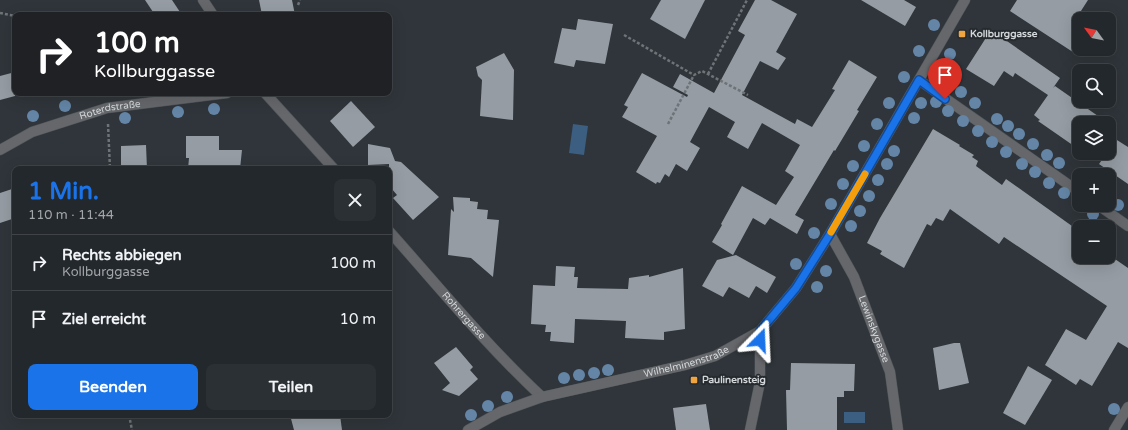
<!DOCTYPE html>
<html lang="de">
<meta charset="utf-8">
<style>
body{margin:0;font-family:"Varela Round",sans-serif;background:#2b3034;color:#f1f3f6;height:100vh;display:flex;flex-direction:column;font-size:15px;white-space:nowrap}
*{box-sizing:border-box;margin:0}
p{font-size:13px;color:#a3a6a9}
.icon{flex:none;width:22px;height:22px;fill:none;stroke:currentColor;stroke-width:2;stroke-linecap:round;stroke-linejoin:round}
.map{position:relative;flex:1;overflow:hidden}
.sheet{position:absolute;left:12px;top:166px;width:380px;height:252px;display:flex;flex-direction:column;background:#23282c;border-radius:8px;box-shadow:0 4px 16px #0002,0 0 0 1px #404448}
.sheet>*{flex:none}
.guide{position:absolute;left:12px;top:12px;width:380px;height:84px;border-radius:8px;box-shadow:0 4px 16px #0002,0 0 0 1px #404448;background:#202124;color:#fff;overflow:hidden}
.needle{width:26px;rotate:303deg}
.tools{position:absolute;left:1072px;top:12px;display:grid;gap:8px}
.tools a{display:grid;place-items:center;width:44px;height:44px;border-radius:8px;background:#23282c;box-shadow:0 4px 16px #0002,0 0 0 1px #404448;font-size:20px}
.pin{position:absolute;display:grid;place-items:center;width:34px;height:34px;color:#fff;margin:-41px -17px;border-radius:50% 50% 50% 0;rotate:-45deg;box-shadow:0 0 4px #0007}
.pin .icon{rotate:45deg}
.me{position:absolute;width:44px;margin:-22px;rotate:21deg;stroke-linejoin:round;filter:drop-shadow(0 0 3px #0008)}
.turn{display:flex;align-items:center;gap:14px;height:84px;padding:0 16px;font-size:18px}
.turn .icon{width:52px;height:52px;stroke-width:2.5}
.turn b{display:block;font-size:28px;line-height:34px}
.round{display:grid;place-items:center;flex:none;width:42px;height:42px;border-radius:8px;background:#2b3034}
.overview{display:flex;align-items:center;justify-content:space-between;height:68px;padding:0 16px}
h1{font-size:24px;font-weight:700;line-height:30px;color:#1a73e8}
.cta{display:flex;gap:8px;margin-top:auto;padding:8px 16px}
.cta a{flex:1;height:46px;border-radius:8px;background:#1a73e8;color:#fff;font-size:16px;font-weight:700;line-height:46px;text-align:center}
.cta a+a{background:#2b3034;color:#f1f3f6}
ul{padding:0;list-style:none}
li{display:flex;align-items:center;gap:12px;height:56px;padding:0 16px;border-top:1px solid #404448}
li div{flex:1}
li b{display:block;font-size:15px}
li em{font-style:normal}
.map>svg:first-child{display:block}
.water{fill:#3c5e80}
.building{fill:#959ca3}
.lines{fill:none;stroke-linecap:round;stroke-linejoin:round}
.minor-casing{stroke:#4d5257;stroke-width:11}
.path{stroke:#6d7377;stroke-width:2.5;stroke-dasharray:3 2;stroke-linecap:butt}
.minor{stroke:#65676a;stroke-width:10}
.tree{fill:#6485a6}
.route-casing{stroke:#114b97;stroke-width:10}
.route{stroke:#1a73e8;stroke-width:7}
.slow{stroke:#f59e0b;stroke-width:7}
.poi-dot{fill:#f1a540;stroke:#262b30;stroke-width:1.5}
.labels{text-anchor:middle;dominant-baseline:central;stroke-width:4;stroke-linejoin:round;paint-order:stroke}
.poi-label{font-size:10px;font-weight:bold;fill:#d3d7da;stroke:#262b30;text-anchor:start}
.street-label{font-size:10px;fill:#d3d7da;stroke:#262b30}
</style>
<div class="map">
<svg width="1128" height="430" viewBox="0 0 1128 430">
<rect width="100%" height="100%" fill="#2f353a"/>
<!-- water -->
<g class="water">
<path d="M573,124L588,126L584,155L569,153Z"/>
<rect x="844" y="412" width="21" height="11"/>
</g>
<!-- building -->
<g class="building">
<path d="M145,0H172L182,15H155Z"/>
<path d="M259,0H292L295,15H262Z"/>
<path d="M661,0H705L685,39L650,19Z"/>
<path d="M755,0H771L797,14L776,52L786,58L778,70L760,61L742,95L795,124L797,119L812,127L835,90L832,89L849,60L877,77L857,110L859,111L835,151L834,150L795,215L804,220L797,234L770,218L765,225L753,218L733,255L712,242L722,225L721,224L742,186L776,205L794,177L785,171L800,145L762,123L748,149L727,137L735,122L709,107L690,142L700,148L687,171L676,164L669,177L665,174L660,183L657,182L656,184L636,172L657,136L622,117L628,107L624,105L642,73L687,97L688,95L673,87L680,74L714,93L745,35L738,31Z"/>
<path d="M861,0H904L916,7L905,26Z"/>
<path d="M1017,0H1088L1079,14V56L1010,11Z"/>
<path d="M578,19L613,24L605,64L576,60L574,67L554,63L562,28L576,30Z"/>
<path d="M991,30L1060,78L1053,88L1055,86L1108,123H1079V137L1074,146L1038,121L1040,120L1034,115L1048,95L1015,73L1013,77L1004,71L994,86L966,69Z"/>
<path d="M504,53L514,70L513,120L480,116L482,80L478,76L476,67Z"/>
<path d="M15,72V96L0,100V76Z"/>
<path d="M351,101L375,127L353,147L330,121Z"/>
<path d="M933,129L960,145L959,146L974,155L972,157L978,161L976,166L1002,185L1006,179L1079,231V257H1112L1128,268V348L1118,342L1092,386L1080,379L1076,385L1045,365L1066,329L1086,340L1107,306L1004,237L999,244L950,209L943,221L936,218L931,226L927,224L904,268L880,254L882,251L867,243L880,218Z"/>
<path d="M1109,135L1128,147V184L1099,164L1107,153H1109Z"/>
<path d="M186,136H219V150H242L240,169H188L189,158H186Z"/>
<path d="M368,144L390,148L395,161L401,162L439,197L413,220L393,198L397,195L391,188L392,179H389V164L368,165Z"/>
<path d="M146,145L147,169H121V146Z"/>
<path d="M15,188V218L0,223V193Z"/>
<path d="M453,197L470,198V201L478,202L477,209L488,210L487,219L499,220L493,277L471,258L448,255L451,209L454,212Z"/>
<path d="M736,255L776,277L767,293L756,286L749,298L729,287L723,297L702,286L717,260Z"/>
<path d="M556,266L575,267L574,277H578L577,288L628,289L629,278L649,275V277L683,268L685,329L664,332V340L625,338L626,321L575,319L574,343L550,341L551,332H545L546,325L531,324L533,285L555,286Z"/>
<path d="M954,343H960L969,383L939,390L933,348Z"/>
<path d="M456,347L473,367L470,370L478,379L459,396L442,390L450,383L434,363Z"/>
<path d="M791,363L855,364L854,391H844V397H837V430H787L786,390H790Z"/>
<path d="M1028,366L1052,380L1025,425L1003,413Z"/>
<path d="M706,404L710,430H676L673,408Z"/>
<path d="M290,415H340L342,430H294Z"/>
</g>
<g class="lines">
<!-- minor casing -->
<g class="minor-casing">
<g id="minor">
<path d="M203,0L213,15"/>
<path d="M919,80L1079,192"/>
<path d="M265,93L334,169"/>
<path id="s1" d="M0,150L32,132L107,108L227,93"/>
<path d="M1098,205L1128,226"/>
<path id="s2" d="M389,231C439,287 487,346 542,397"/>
<path id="s3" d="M830,234L854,277L890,372L898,430"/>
<path id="s4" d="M468,430L500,412L542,397L685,365L715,356L760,331L796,288L830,234L965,0"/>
<path d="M750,430L760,382V331"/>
<path d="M1114,430L1128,407"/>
</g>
</g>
<!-- path -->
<g class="path">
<path d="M298,5L300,0"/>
<path d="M0,13L15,16"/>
<path d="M624,35L694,75L702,71L748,95"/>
<path d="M708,74L747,0"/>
<path d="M108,124L110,169"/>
<path d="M668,124L694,75"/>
<path d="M129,415L132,430"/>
</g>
<!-- minor -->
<use href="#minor" class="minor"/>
</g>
<!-- trees -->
<g class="tree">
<circle cx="934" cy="25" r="6"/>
<circle cx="919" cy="51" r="6"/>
<circle cx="950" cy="54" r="6"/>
<circle cx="942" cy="68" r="6"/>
<circle cx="904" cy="77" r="6"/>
<circle cx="961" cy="92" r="6"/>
<circle cx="936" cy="102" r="6"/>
<circle cx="889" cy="103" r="6"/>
<circle cx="921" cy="103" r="6"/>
<circle cx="975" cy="103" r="6"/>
<circle cx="65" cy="106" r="6"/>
<circle cx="214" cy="109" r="6"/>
<circle cx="948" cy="111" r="6"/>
<circle cx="178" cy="112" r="6"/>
<circle cx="33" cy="116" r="6"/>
<circle cx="125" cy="118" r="6"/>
<circle cx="914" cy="118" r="6"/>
<circle cx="997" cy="119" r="6"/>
<circle cx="963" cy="121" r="6"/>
<circle cx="877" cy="124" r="6"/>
<circle cx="1008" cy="126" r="6"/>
<circle cx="978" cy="131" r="6"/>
<circle cx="1019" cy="134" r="6"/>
<circle cx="992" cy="142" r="6"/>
<circle cx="1033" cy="144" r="6"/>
<circle cx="864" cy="146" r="6"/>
<circle cx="894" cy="151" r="6"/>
<circle cx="1006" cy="152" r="6"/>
<circle cx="1047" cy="155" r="6"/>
<circle cx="1059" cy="163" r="6"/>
<circle cx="887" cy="164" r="6"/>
<circle cx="1022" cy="164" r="6"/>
<circle cx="853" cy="166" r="6"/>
<circle cx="1035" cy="172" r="6"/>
<circle cx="878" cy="180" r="6"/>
<circle cx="1049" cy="183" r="6"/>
<circle cx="843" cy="184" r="6"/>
<circle cx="1064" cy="193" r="6"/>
<circle cx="869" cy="196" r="6"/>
<circle cx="831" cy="204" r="6"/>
<circle cx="1118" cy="205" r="6"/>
<circle cx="860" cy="211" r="6"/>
<circle cx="1093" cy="214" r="6"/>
<circle cx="851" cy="226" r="6"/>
<circle cx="814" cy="233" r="6"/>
<circle cx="796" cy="264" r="6"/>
<circle cx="826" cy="271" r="6"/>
<circle cx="817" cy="287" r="6"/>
<circle cx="608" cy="370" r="6"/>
<circle cx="594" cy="373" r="6"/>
<circle cx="579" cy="375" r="6"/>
<circle cx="564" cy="378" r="6"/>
<circle cx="507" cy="397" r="6"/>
<circle cx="488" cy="406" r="6"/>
<circle cx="1114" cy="409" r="6"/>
<circle cx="471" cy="415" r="6"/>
</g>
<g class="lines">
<!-- route casing -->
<g class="route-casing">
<path id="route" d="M760,340V331L796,288L830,234L919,80L945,99"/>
</g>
<!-- route -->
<use href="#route" class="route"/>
<!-- slow -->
<path class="slow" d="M831,232L865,174"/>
</g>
<!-- markers -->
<g class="poi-dot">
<rect x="958" y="30" width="8" height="8" rx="2"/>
<rect x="690" y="376" width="8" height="8" rx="2"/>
</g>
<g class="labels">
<!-- poi labels -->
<g class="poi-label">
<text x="970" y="34">Kollburggasse</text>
<text x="702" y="380">Paulinensteig</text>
</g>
<!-- street labels -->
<g class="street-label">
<text stroke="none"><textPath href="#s1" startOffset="118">Roterdstraße</textPath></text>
<text stroke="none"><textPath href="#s2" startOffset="113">Rohrergasse</textPath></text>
<text stroke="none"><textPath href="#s3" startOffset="105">Lewinskygasse</textPath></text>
<text stroke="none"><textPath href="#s4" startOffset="230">Wilhelminenstraße</textPath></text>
</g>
</g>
</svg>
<div class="tools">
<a><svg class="needle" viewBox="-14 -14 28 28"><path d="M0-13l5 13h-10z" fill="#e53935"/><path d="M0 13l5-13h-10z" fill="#a3a6a9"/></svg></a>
<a><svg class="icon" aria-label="search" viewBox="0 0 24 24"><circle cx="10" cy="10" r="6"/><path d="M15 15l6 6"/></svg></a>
<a><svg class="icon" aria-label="layers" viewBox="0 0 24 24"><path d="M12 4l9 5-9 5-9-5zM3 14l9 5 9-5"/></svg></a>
<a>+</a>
<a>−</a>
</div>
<div class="pin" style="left:945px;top:99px;background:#d93025"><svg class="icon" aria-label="arrive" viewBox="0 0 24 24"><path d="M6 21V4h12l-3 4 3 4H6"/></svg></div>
<svg class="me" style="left:760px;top:340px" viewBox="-20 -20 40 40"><path d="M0-17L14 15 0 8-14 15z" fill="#1a73e8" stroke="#fff" stroke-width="4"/></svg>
<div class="guide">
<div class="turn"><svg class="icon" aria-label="right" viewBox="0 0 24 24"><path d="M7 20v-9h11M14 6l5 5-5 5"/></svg><div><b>100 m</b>Kollburggasse</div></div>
</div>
<section class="sheet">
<div class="overview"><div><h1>1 Min.</h1><p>110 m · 11:44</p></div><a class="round"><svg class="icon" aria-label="close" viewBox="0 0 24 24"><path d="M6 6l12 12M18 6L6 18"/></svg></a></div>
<ul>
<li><svg class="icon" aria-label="right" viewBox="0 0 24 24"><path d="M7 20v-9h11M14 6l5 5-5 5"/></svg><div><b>Rechts abbiegen</b><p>Kollburggasse</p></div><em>100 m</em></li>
<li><svg class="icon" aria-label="arrive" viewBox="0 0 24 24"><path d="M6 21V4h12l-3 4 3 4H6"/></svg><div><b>Ziel erreicht</b></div><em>10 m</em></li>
</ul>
<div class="cta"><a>Beenden</a><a>Teilen</a></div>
</section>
</div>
